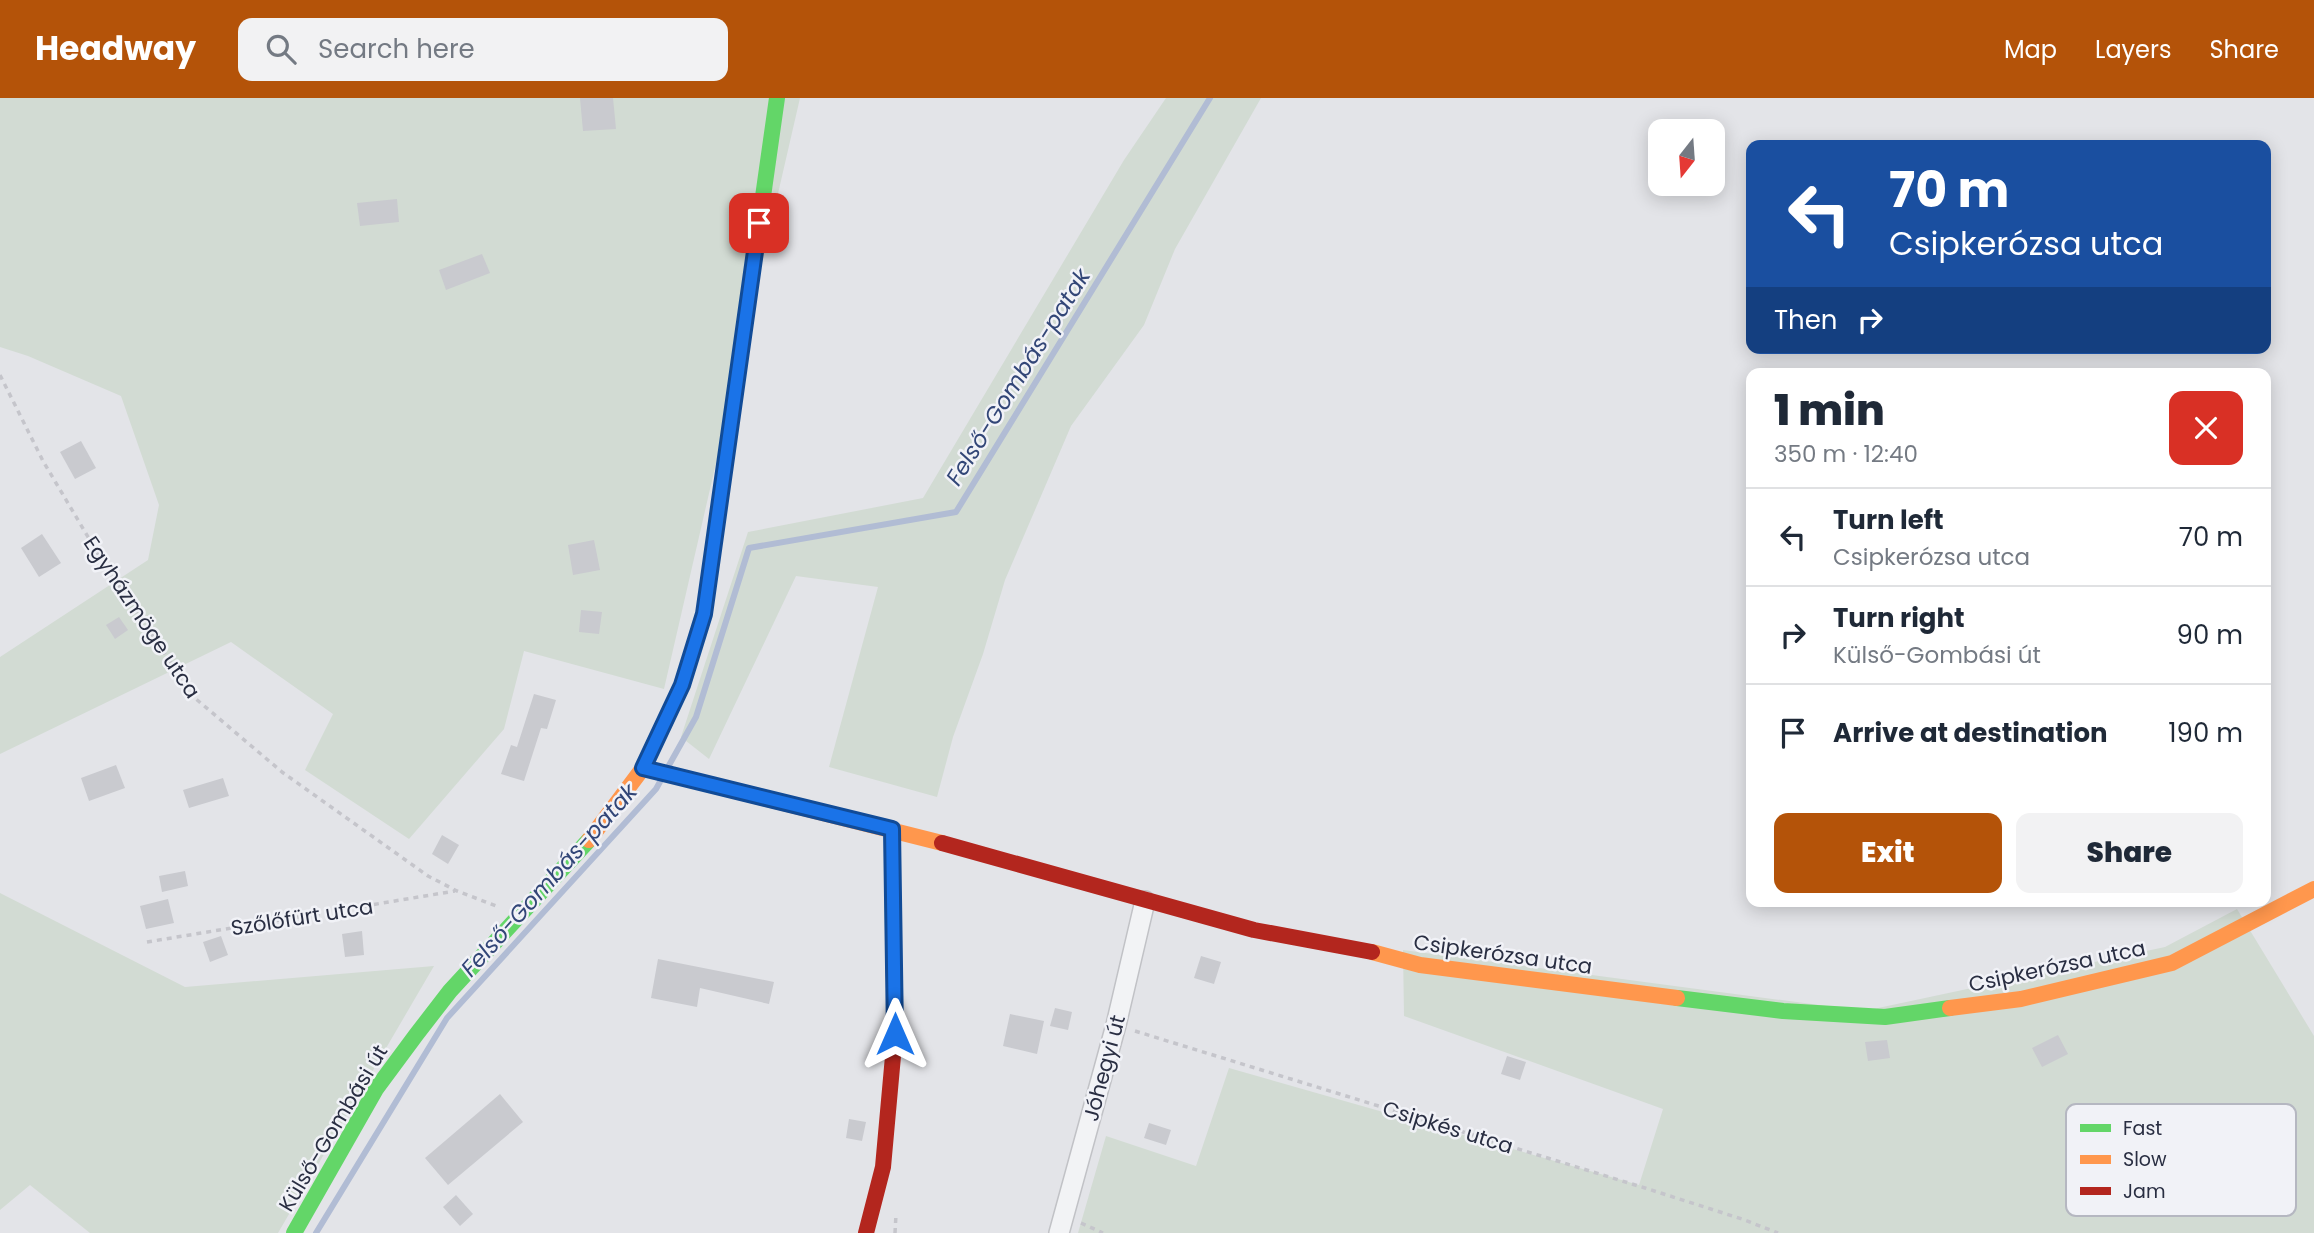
<!DOCTYPE html>
<meta charset="utf-8">
<style>
body{margin:0;font-family:Poppins,sans-serif;background:#f2f2f3;color:#1f2937;height:100vh;display:flex;flex-direction:column;font-size:26px;white-space:nowrap}
*{box-sizing:border-box;margin:0}
p{font-size:23px;color:#747a83}
.icon{flex:none;width:38px;height:38px;fill:none;stroke:currentColor;stroke-width:2;stroke-linecap:round;stroke-linejoin:round}
.map{position:relative;flex:1;overflow:hidden}
.sheet{position:absolute;left:1746px;top:270px;width:525px;height:539px;display:flex;flex-direction:column;background:#fff;border-radius:14px;box-shadow:0 4px 18px #0003}
.sheet>*{flex:none}
.banner{position:absolute;left:1746px;top:42px;width:525px;height:214px;border-radius:14px;box-shadow:0 4px 18px #0003;background:#1a4fa0;color:#fff;overflow:hidden}
.needle{width:46px;rotate:197deg}
.buttons{position:absolute;left:1648px;top:21px;display:grid;gap:14px}
.buttons a{display:grid;place-items:center;width:77px;height:77px;border-radius:14px;background:#fff;box-shadow:0 4px 18px #0003;font-size:35px}
.pin{position:absolute;display:grid;place-items:center;width:60px;height:60px;color:#fff;margin:-30px;border-radius:14px;box-shadow:0 4px 10px #0006}
.me{position:absolute;width:77px;margin:-38px;rotate:0deg;stroke-linejoin:round;filter:drop-shadow(0 0 5px #0008)}
.turn{display:flex;align-items:center;gap:24px;height:147px;padding:0 28px;font-size:32px}
.turn .icon{width:91px;height:91px;stroke-width:2.5}
.turn b{display:block;font-size:49px;line-height:60px}
.then{display:flex;align-items:center;height:66px;padding:0 28px;background:#0003;gap:14px;font-size:26px}
.round{display:grid;place-items:center;flex:none;width:74px;height:74px;border-radius:14px;background:#f2f2f3}
.overview{display:flex;align-items:center;justify-content:space-between;height:119px;padding:0 28px}
h1{font-size:42px;font-weight:800;line-height:52px}
.primary-button{display:flex;gap:14px;margin-top:auto;padding:14px 28px}
.primary-button a{flex:1;height:80px;border-radius:14px;background:#b45309;color:#fff;font-size:28px;font-weight:800;line-height:80px;text-align:center}
.primary-button a+a{background:#f2f2f3;color:#1f2937}
ul{padding:0;list-style:none}
li{display:flex;align-items:center;gap:21px;height:98px;padding:0 28px;border-top:2px solid #e0e1e3}
li div{flex:1}
li b{display:block;font-size:26px}
li em{font-style:normal}
header{display:flex;align-items:center;gap:42px;box-sizing:border-box;height:98px;padding:0 35px;background:#b45309;color:#fff}
header strong{font-size:33px}
nav{display:flex;gap:38px;margin-inline-start:auto;font-size:24px}
.search{width:490px;height:63px;background:#f2f2f3;display:flex;align-items:center;gap:18px;box-sizing:border-box;padding:0 24px;border-radius:14px;color:#747a83;font-size:26px}
.map>svg:first-child{display:block}
.green{fill:#d2dbd3}
.lines{fill:none;stroke-linecap:round;stroke-linejoin:round}
.stream{stroke:#b1bcd4;stroke-width:6}
.building{fill:#c9cacf}
.street-casing{stroke:#c1c2c6;stroke-width:22}
.path{stroke:#c5c5cb;stroke-width:3.5;stroke-dasharray:5 5;stroke-linecap:butt}
.street{stroke:#f2f3f5;stroke-width:19}
.fast{stroke:#63d668;stroke-width:16}
.slow{stroke:#ff974d;stroke-width:16}
.jam{stroke:#b3261e;stroke-width:16}
.route-casing{stroke:#114b97;stroke-width:18}
.route{stroke:#1a73e8;stroke-width:12}
.labels{text-anchor:middle;dominant-baseline:central;stroke-width:5;stroke-linejoin:round;paint-order:stroke}
.street-label{font-size:21px;fill:#292e42;stroke:#f1f2f7}
.water-label{font-size:23px;font-style:italic;fill:#324677;stroke:#f1f2f7}
.key{fill:#f1f2f7;stroke:#b5b7c1;stroke-width:2}
.key-label{font-size:19px;fill:#292e42}
</style>
<header>
<strong>Headway</strong>
<div class="search"><svg class="icon" aria-label="search" viewBox="0 0 24 24"><circle cx="10" cy="10" r="6"/><path d="M15 15l6 6"/></svg>Search here</div>
<nav><a>Map</a><a>Layers</a><a>Share</a></nav>
</header>
<div class="map">
<svg width="2314" height="1135" viewBox="0 0 2314 1135">
<rect width="100%" height="100%" fill="#e3e4e8"/>
<!-- green -->
<g class="green">
<path d="M0,0H800L664,591L524,553L504,631L409,741L305,672L333,616L231,544L0,656V559L148,462L159,407L121,298L28,258L0,249Z"/>
<path d="M1166,0H1261L1175,151L1144,227L1071,328L1005,482L983,556L953,639L937,699L829,669L878,489L796,478L709,661L681,639L748,434L923,400L1124,62Z"/>
<path d="M0,795L185,889L434,868L278,1135H90L30,1087L0,1112Z"/>
<path d="M2237,811L2314,938V1135H1078L1106,1038L1196,1068L1229,970L1639,1087L1663,1011L1404,918L1403,852L1864,913L2165,849Z"/>
</g>
<g class="lines">
<!-- stream -->
<g class="stream">
<path d="M668,669L696,619L749,450L956,414L1210,0"/>
<path d="M316,1135L447,920L656,691L661,682"/>
</g>
</g>
<!-- building -->
<g class="building">
<path d="M580,0H613L616,31L583,33Z"/>
<path d="M397,101L399,124L360,128L357,105Z"/>
<path d="M482,156L490,175L446,192L439,172Z"/>
<path d="M81,343L96,370L75,381L60,354Z"/>
<path d="M42,436L61,465L39,479L21,450Z"/>
<path d="M594,442L600,472L573,477L568,447Z"/>
<path d="M581,512L602,514L599,536L579,534Z"/>
<path d="M119,519L128,532L115,541L106,527Z"/>
<path d="M534,596L556,602L547,631L541,630L524,683L501,676L511,647L517,649Z"/>
<path d="M116,667L125,690L89,703L81,680Z"/>
<path d="M223,680L229,698L189,710L183,692Z"/>
<path d="M442,737L459,747L448,766L432,756Z"/>
<path d="M185,773L188,788L162,794L159,778Z"/>
<path d="M168,801L174,825L146,831L140,808Z"/>
<path d="M362,833L364,857L345,859L342,836Z"/>
<path d="M221,838L228,857L210,864L203,844Z"/>
<path d="M1201,858L1221,864L1214,886L1194,880Z"/>
<path d="M658,861L774,884L769,906L700,890L697,909L651,900Z"/>
<path d="M1055,910L1072,914L1068,932L1050,928Z"/>
<path d="M1010,916L1044,923L1037,956L1003,948Z"/>
<path d="M2058,937L2068,956L2042,969L2032,950Z"/>
<path d="M1887,942L1890,960L1868,963L1865,944Z"/>
<path d="M1507,958L1526,964L1520,982L1501,976Z"/>
<path d="M500,996L523,1024L448,1087L425,1060Z"/>
<path d="M849,1021L866,1024L862,1043L846,1040Z"/>
<path d="M1149,1025L1171,1032L1166,1047L1144,1040Z"/>
<path d="M456,1097L473,1116L460,1128L443,1109Z"/>
</g>
<g class="lines">
<!-- street casing -->
<g class="street-casing">
<path id="street" d="M1059,1135L1116,927L1145,803"/>
</g>
<!-- path -->
<g class="path">
<path d="M0,277L43,363L107,471L196,601L282,674L428,778L457,793L499,809"/>
<path d="M147,844L455,793"/>
<path d="M1135,933L1645,1090L1742,1121L1778,1135"/>
<path d="M1081,1125L1103,1135"/>
<path d="M895,1135L896,1116"/>
</g>
<!-- street -->
<use href="#street" class="street"/>
<!-- fast -->
<g class="fast">
<path d="M709,479L777,0"/>
<path d="M892,731L893,830"/>
<path d="M1677,900L1783,913L1885,919L1950,910"/>
<path d="M294,1135L376,991L416,937L450,893L589,742"/>
</g>
<!-- slow -->
<g class="slow">
<path d="M643,670L942,745"/>
<path d="M589,742L643,670L682,587L704,516L709,479"/>
<path d="M1372,854L1420,867L1677,900"/>
<path d="M1950,910L2021,901L2172,865L2314,791"/>
</g>
<!-- jam -->
<g class="jam">
<path d="M942,745L1254,832L1372,854"/>
<path d="M866,1135L883,1069L895,936L893,830"/>
</g>
</g>
<g class="lines">
<!-- route casing -->
<g class="route-casing">
<path id="route" d="M759,125L704,516L682,587L643,670L892,731L895,936"/>
</g>
<!-- route -->
<use href="#route" class="route"/>
</g>
<g class="labels">
<!-- street labels -->
<g class="street-label">
<text transform="translate(142 519) rotate(56)">Egyházmöge utca</text>
<text transform="translate(302 819) rotate(-9)">Szőlőfürt utca</text>
<text transform="translate(1503 856) rotate(8)">Csipkerózsa utca</text>
<text transform="translate(2057 868) rotate(-12)">Csipkerózsa utca</text>
<text transform="translate(1104 970) rotate(-75)">Jóhegyi út</text>
<text transform="translate(1448 1029) rotate(17)">Csipkés utca</text>
<text transform="translate(333 1030) rotate(-59)">Külső-Gombási út</text>
</g>
<!-- water labels -->
<g class="water-label">
<text transform="translate(1018 279) rotate(-58)">Felső-Gombás-patak</text>
<text transform="translate(549 782) rotate(-48)">Felső-Gombás-patak</text>
</g>
</g>
<!-- legend -->
<rect x="2066" y="1006" width="230" height="112" rx="10" class="key"/>
<rect x="2080" y="1026" width="31" height="8" fill="#63d668"/>
<rect x="2080" y="1057" width="31" height="9" fill="#ff974d"/>
<rect x="2080" y="1089" width="31" height="8" fill="#b3261e"/>
<g class="key-label">
<text x="2123" y="1037">Fast</text>
<text x="2123" y="1068">Slow</text>
<text x="2123" y="1100">Jam</text>
</g>
</svg>
<div class="buttons">
<a><svg class="needle" viewBox="-14 -14 28 28"><path d="M0-13l5 13h-10z" fill="#e53935"/><path d="M0 13l5-13h-10z" fill="#747a83"/></svg></a>
</div>
<div class="pin" style="left:759px;top:125px;background:#d93025"><svg class="icon" aria-label="arrive" viewBox="0 0 24 24"><path d="M6 21V4h12l-3 4 3 4H6"/></svg></div>
<svg class="me" style="left:895px;top:936px" viewBox="-20 -20 40 40"><path d="M0-17L14 15 0 8-14 15z" fill="#1a73e8" stroke="#fff" stroke-width="4"/></svg>
<div class="banner">
<div class="turn"><svg class="icon" aria-label="left" viewBox="0 0 24 24"><path d="M17 20v-9H6M10 6l-5 5 5 5"/></svg><div><b>70 m</b>Csipkerózsa utca</div></div>
<div class="then">Then<svg class="icon" aria-label="right" viewBox="0 0 24 24"><path d="M7 20v-9h11M14 6l5 5-5 5"/></svg></div>
</div>
<section class="sheet">
<div class="overview"><div><h1>1 min</h1><p>350 m · 12:40</p></div><a class="round" style="background:#d93025;color:#fff"><svg class="icon" aria-label="close" viewBox="0 0 24 24"><path d="M6 6l12 12M18 6L6 18"/></svg></a></div>
<ul>
<li><svg class="icon" aria-label="left" viewBox="0 0 24 24"><path d="M17 20v-9H6M10 6l-5 5 5 5"/></svg><div><b>Turn left</b><p>Csipkerózsa utca</p></div><em>70 m</em></li>
<li><svg class="icon" aria-label="right" viewBox="0 0 24 24"><path d="M7 20v-9h11M14 6l5 5-5 5"/></svg><div><b>Turn right</b><p>Külső-Gombási út</p></div><em>90 m</em></li>
<li><svg class="icon" aria-label="arrive" viewBox="0 0 24 24"><path d="M6 21V4h12l-3 4 3 4H6"/></svg><div><b>Arrive at destination</b></div><em>190 m</em></li>
</ul>
<div class="primary-button"><a>Exit</a><a>Share</a></div>
</section>
</div>
